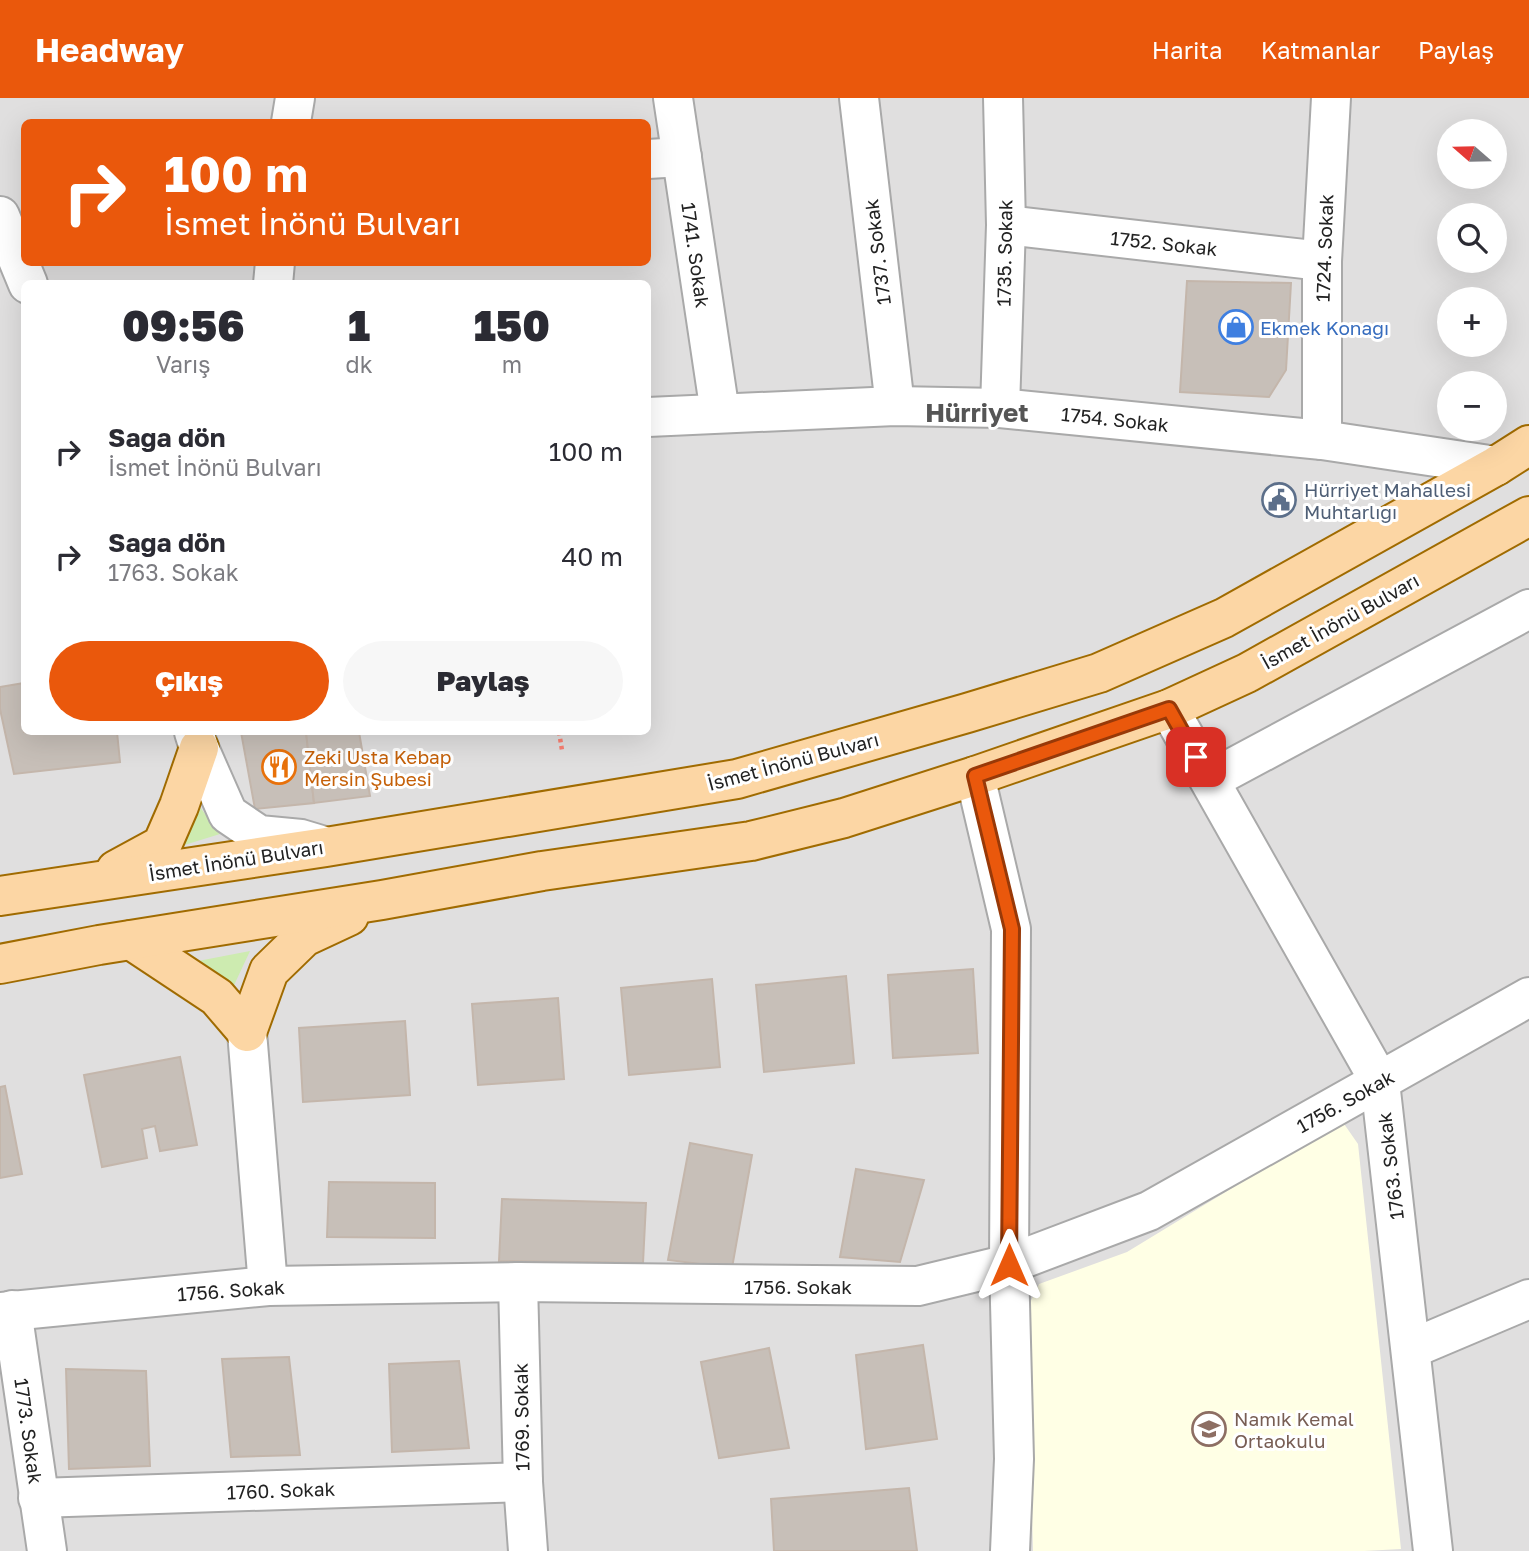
<!DOCTYPE html>
<html lang="tr">
<meta charset="utf-8">
<style>
body{margin:0;font-family:"Golos Text",sans-serif;background:#f7f7f7;color:#2b2b33;height:100vh;display:flex;flex-direction:column;font-size:26px;white-space:nowrap}
*{box-sizing:border-box;margin:0}
p{font-size:23px;color:#7c7c81}
.icon{flex:none;width:38px;height:38px;fill:none;stroke:currentColor;stroke-width:2;stroke-linecap:round;stroke-linejoin:round}
.map{position:relative;flex:1;overflow:hidden}
.side{position:absolute;left:21px;top:182px;width:630px;height:455px;display:flex;flex-direction:column;background:#fff;border-radius:10px;box-shadow:0 7px 28px #0002}
.side>*{flex:none}
.guide{position:absolute;left:21px;top:21px;width:630px;height:147px;border-radius:10px;box-shadow:0 7px 28px #0002;background:#ea580c;color:#fff;overflow:hidden}
.needle{width:46px;rotate:290deg}
.controls{position:absolute;left:1437px;top:21px;display:grid;gap:14px}
.controls a{display:grid;place-items:center;width:70px;height:70px;border-radius:50%;background:#fff;box-shadow:0 7px 28px #0002;font-size:35px}
.pin{position:absolute;display:grid;place-items:center;width:60px;height:60px;color:#fff;margin:-30px;border-radius:14px;box-shadow:0 4px 10px #0006}
.me{position:absolute;width:77px;margin:-38px;rotate:0deg;stroke-linejoin:round;filter:drop-shadow(0 0 5px #0008)}
.turn{display:flex;align-items:center;gap:24px;height:147px;padding:0 28px;font-size:32px}
.turn .icon{width:91px;height:91px;stroke-width:2.5}
.turn b{display:block;font-size:49px;line-height:60px}
.eta{display:flex;justify-content:space-evenly;align-items:center;height:119px;text-align:center}
.eta b{font-size:42px;font-weight:800;line-height:49px}
.primary-button{display:flex;gap:14px;margin-top:auto;padding:14px 28px}
.primary-button a{flex:1;height:80px;border-radius:42px;background:#ea580c;color:#fff;font-size:28px;font-weight:800;line-height:80px;text-align:center}
.primary-button a+a{background:#f7f7f7;color:#2b2b33}
ul{padding:0;list-style:none}
li{display:flex;align-items:center;gap:21px;height:105px;padding:0 28px}
li div{flex:1}
li b{display:block;font-size:26px}
li em{font-style:normal}
header{display:flex;align-items:center;gap:42px;box-sizing:border-box;height:98px;padding:0 35px;background:#ea580c;color:#fff}
header strong{font-size:33px}
nav{display:flex;gap:38px;margin-inline-start:auto;font-size:24px}
.map>svg:first-child{display:block}
.residential{fill:#e0dfdf;fill-rule:evenodd}
.education{fill:#ffffe5}
.grass{fill:#cdebb0}
.building{fill:#c7bfb8;stroke:#c4b6ab;stroke-width:2}
.lines{fill:none;stroke-linecap:round;stroke-linejoin:round}
.minor-casing{stroke:#a9a9a9;stroke-width:42}
.major-casing{stroke:#a06b00;stroke-width:42}
.path{stroke:#fa8072;stroke-width:4.5;stroke-dasharray:3.5 3.5;stroke-linecap:butt}
.minor{stroke:#fff;stroke-width:38}
.major{stroke:#fcd6a4;stroke-width:38}
.route-casing{stroke:#983908;stroke-width:18}
.route{stroke:#ea580c;stroke-width:12}
.labels{text-anchor:middle;dominant-baseline:central;stroke-width:6;stroke-linejoin:round;paint-order:stroke}
.street-label{font-size:19px;fill:#222;stroke:#fff}
.shop-label{font-size:19px;fill:#366cbe;stroke:#fff;text-anchor:start}
.service-label{font-size:19px;fill:#4e5e75;stroke:#fff;text-anchor:start}
.food-label{font-size:19px;fill:#c56008;stroke:#fff;text-anchor:start}
.education-label{font-size:19px;fill:#785e54;stroke:#fff;text-anchor:start}
.district-label{font-size:26px;font-weight:bold;fill:#555;stroke:#fff}
</style>
<header>
<strong>Headway</strong>
<nav><a>Harita</a><a>Katmanlar</a><a>Paylaş</a></nav>
</header>
<div class="map">
<svg width="1529" height="1453" viewBox="0 0 1529 1453">
<rect width="100%" height="100%" fill="#f2efe9"/>
<!-- residential -->
<path class="residential" d="M0,0H1529V1453H0ZM24,24H648V164H24ZM1449,33H1494V79H1449ZM1449,117H1494V163H1449ZM24,186H648V634H24ZM1449,201H1494V247H1449ZM1449,285H1494V331H1449Z"/>
<!-- education -->
<path class="education" d="M1342,1023L1358,1046L1401,1451L1364,1453H1033L1027,1211L1039,1186L1127,1154Z"/>
<!-- grass -->
<g class="grass">
<path d="M191,697L220,736L178,749Z"/>
<path d="M250,853L229,898L198,863Z"/>
</g>
<!-- building -->
<g class="building">
<path d="M1187,183L1291,185L1286,272L1269,299L1180,294Z"/>
<path d="M24,585V634H117L120,664L14,676L0,611V589Z"/>
<path d="M241,634H306L314,705L255,711Z"/>
<path d="M306,634H359L370,698L314,705Z"/>
<path d="M973,871L978,955L893,960L888,877Z"/>
<path d="M846,878L854,965L764,974L756,887Z"/>
<path d="M712,881L720,969L629,977L621,890Z"/>
<path d="M558,900L564,981L478,987L472,906Z"/>
<path d="M405,923L410,997L303,1004L299,930Z"/>
<path d="M180,959L197,1047L160,1053L155,1028L142,1031L147,1060L102,1069L84,977Z"/>
<path d="M5,988L22,1076L0,1080V989Z"/>
<path d="M690,1045L752,1057L732,1170L668,1162Z"/>
<path d="M856,1071L924,1082L900,1164L840,1159Z"/>
<path d="M329,1084L435,1085V1140L327,1139Z"/>
<path d="M502,1101L646,1105L643,1165L499,1163Z"/>
<path d="M923,1247L937,1341L866,1351L856,1257Z"/>
<path d="M769,1250L789,1350L719,1360L701,1264Z"/>
<path d="M289,1259L300,1357L231,1359L222,1261Z"/>
<path d="M459,1263L469,1350L392,1354L389,1266Z"/>
<path d="M66,1271L146,1273L150,1368L69,1371Z"/>
<path d="M909,1390L917,1453H774L771,1401Z"/>
</g>
<g class="lines">
<!-- minor casing -->
<g class="minor-casing">
<g id="minor">
<path d="M673,0L720,315"/>
<path d="M859,0L895,308"/>
<path d="M291,24L295,0"/>
<path d="M648,61L682,59"/>
<path d="M0,118L28,186"/>
<path d="M1006,127L1322,163"/>
<path d="M273,186L275,164"/>
<path d="M1000,310L1006,127L1003,0"/>
<path d="M648,319L895,308L1000,310L1322,342L1496,368"/>
<path d="M1322,342V163L1331,0"/>
<path d="M1169,611L1380,984L1433,1453"/>
<path d="M194,634L199,650L228,716L259,737L301,741L321,747"/>
<path d="M975,678L1011,831L1009,1166L1014,1361L1010,1453"/>
<path d="M1210,682L1529,511"/>
<path d="M247,934L268,1188"/>
<path d="M518,1184L523,1384L528,1453"/>
<path d="M12,1212L47,1453"/>
<path d="M0,1214L268,1188L518,1184L918,1188L1009,1166L1149,1113L1529,899"/>
<path d="M1411,1251L1529,1201"/>
<path d="M38,1400L523,1384"/>
</g>
</g>
<!-- major casing -->
<g class="major-casing">
<g id="major">
<path d="M116,772L162,747L179,708L199,650"/>
<path d="M0,798L326,749L737,681L967,615L1099,575L1224,520L1496,368L1529,347"/>
<path d="M131,842L217,899L247,934L269,873L304,839L349,818"/>
<path d="M0,866L99,847L382,802L542,773L751,743L844,720L975,678L1169,611L1247,575L1529,418"/>
</g>
</g>
<!-- path -->
<path class="path" d="M559,634L562,652"/>
<!-- minor -->
<use href="#minor" class="minor"/>
<!-- major -->
<use href="#major" class="major"/>
</g>
<g class="lines">
<!-- route casing -->
<g class="route-casing">
<path id="route" d="M1009,1167L1012,831L975,678L1169,611L1196,659"/>
</g>
<!-- route -->
<use href="#route" class="route"/>
</g>
<!-- icons -->
<defs>
<g id="shop-ring" transform="scale(1.75)"><circle r="9.5" fill="#fff" stroke="#3f7fe0" stroke-width="1.5"/><path d="M-5-2.5h2.3a2.7 3.5 0 0 1 5.4 0H5L5.5 6h-11ZM-1.5-2.5h3a1.5 2.3 0 0 0-3 0Z" fill="#3f7fe0"/></g>
<g id="civic-ring" transform="scale(1.75)"><circle r="9.5" fill="#fff" stroke="#5c6f8a" stroke-width="1.5"/><path d="M-.6-6.5H3V-4.5H.6V-3L4-1V1h2V6H-6V1h2V-1L-.6-3ZM-1.2 2.5V6h2.4V2.5Z" fill="#5c6f8a"/></g>
<g id="restaurant-ring" transform="scale(1.75)"><circle r="9.5" fill="#fff" stroke="#e8710a" stroke-width="1.5"/><path d="M-5-6h1v4h1v-4h1v4h1v-4h1v5L-1.5 .5V6h-2V.5L-5-1ZM5-6V6H3V1.5H1.5Q1.5-4 5-6Z" fill="#e8710a"/></g>
<g id="school-ring" transform="scale(1.75)"><circle r="9.5" fill="#fff" stroke="#8d6e63" stroke-width="1.5"/><path d="M0-5L7-2L0 1L-7-2ZM-4 1L0 2.5L4 1V4Q0 6-4 4Z" fill="#8d6e63"/></g>
</defs>
<g fill-rule="evenodd">
<use href="#shop-ring" x="1236" y="229"/>
<use href="#civic-ring" x="1279" y="402"/>
<use href="#restaurant-ring" x="279" y="669"/>
<use href="#school-ring" x="1209" y="1331"/>
</g>
<g class="labels">
<!-- street labels -->
<g class="street-label">
<text transform="translate(1164 145) rotate(6)">1752. Sokak</text>
<text transform="translate(1324 150) rotate(-88)">1724. Sokak</text>
<text transform="translate(877 154) rotate(-97)">1737. Sokak</text>
<text transform="translate(1004 155) rotate(-89)">1735. Sokak</text>
<text transform="translate(696 157) rotate(82)">1741. Sokak</text>
<text transform="translate(1115 321) rotate(6)">1754. Sokak</text>
<text transform="translate(1340 523) rotate(-29)">İsmet İnönü Bulvarı</text>
<text transform="translate(793 663) rotate(-15)">İsmet İnönü Bulvarı</text>
<text transform="translate(236 762) rotate(-9)">İsmet İnönü Bulvarı</text>
<text transform="translate(1345 1003) rotate(-29)">1756. Sokak</text>
<text transform="translate(1390 1068) rotate(-97)">1763. Sokak</text>
<text x="798" y="1188">1756. Sokak</text>
<text transform="translate(231 1192) rotate(-4)">1756. Sokak</text>
<text transform="translate(521 1319) rotate(-91)">1769. Sokak</text>
<text transform="translate(29 1333) rotate(82)">1773. Sokak</text>
<text transform="translate(281 1392) rotate(-2)">1760. Sokak</text>
</g>
<!-- shop labels -->
<g class="shop-label">
<text x="1260" y="229">Ekmek Konağı</text>
</g>
<!-- service labels -->
<g class="service-label">
<text x="1304" y="391">Hürriyet Mahallesi<tspan x="1304" dy="22">Muhtarlığı</tspan></text>
</g>
<!-- food labels -->
<g class="food-label">
<text x="304" y="658">Zeki Usta Kebap<tspan x="304" dy="22">Mersin Şubesi</tspan></text>
</g>
<!-- education labels -->
<g class="education-label">
<text x="1234" y="1320">Namık Kemal<tspan x="1234" dy="22">Ortaokulu</tspan></text>
</g>
<!-- district labels -->
<g class="district-label">
<text x="977" y="314">Hürriyet</text>
</g>
</g>
</svg>
<div class="controls">
<a><svg class="needle" viewBox="-14 -14 28 28"><path d="M0-13l5 13h-10z" fill="#e53935"/><path d="M0 13l5-13h-10z" fill="#7c7c81"/></svg></a>
<a><svg class="icon" aria-label="search" viewBox="0 0 24 24"><circle cx="10" cy="10" r="6"/><path d="M15 15l6 6"/></svg></a>
<a>+</a>
<a>−</a>
</div>
<div class="pin" style="left:1196px;top:659px;background:#d93025"><svg class="icon" aria-label="arrive" viewBox="0 0 24 24"><path d="M6 21V4h12l-3 4 3 4H6"/></svg></div>
<svg class="me" style="left:1009px;top:1167px" viewBox="-20 -20 40 40"><path d="M0-17L14 15 0 8-14 15z" fill="#ea580c" stroke="#fff" stroke-width="4"/></svg>
<div class="guide">
<div class="turn"><svg class="icon" aria-label="right" viewBox="0 0 24 24"><path d="M7 20v-9h11M14 6l5 5-5 5"/></svg><div><b>100 m</b>İsmet İnönü Bulvarı</div></div>
</div>
<section class="side">
<div class="eta">
<div><b>09:56</b><p>Varış</p></div>
<div><b>1</b><p>dk</p></div>
<div><b>150</b><p>m</p></div>
</div>
<ul>
<li><svg class="icon" aria-label="right" viewBox="0 0 24 24"><path d="M7 20v-9h11M14 6l5 5-5 5"/></svg><div><b>Sağa dön</b><p>İsmet İnönü Bulvarı</p></div><em>100 m</em></li>
<li><svg class="icon" aria-label="right" viewBox="0 0 24 24"><path d="M7 20v-9h11M14 6l5 5-5 5"/></svg><div><b>Sağa dön</b><p>1763. Sokak</p></div><em>40 m</em></li>
</ul>
<div class="primary-button"><a>Çıkış</a><a>Paylaş</a></div>
</section>
</div>
